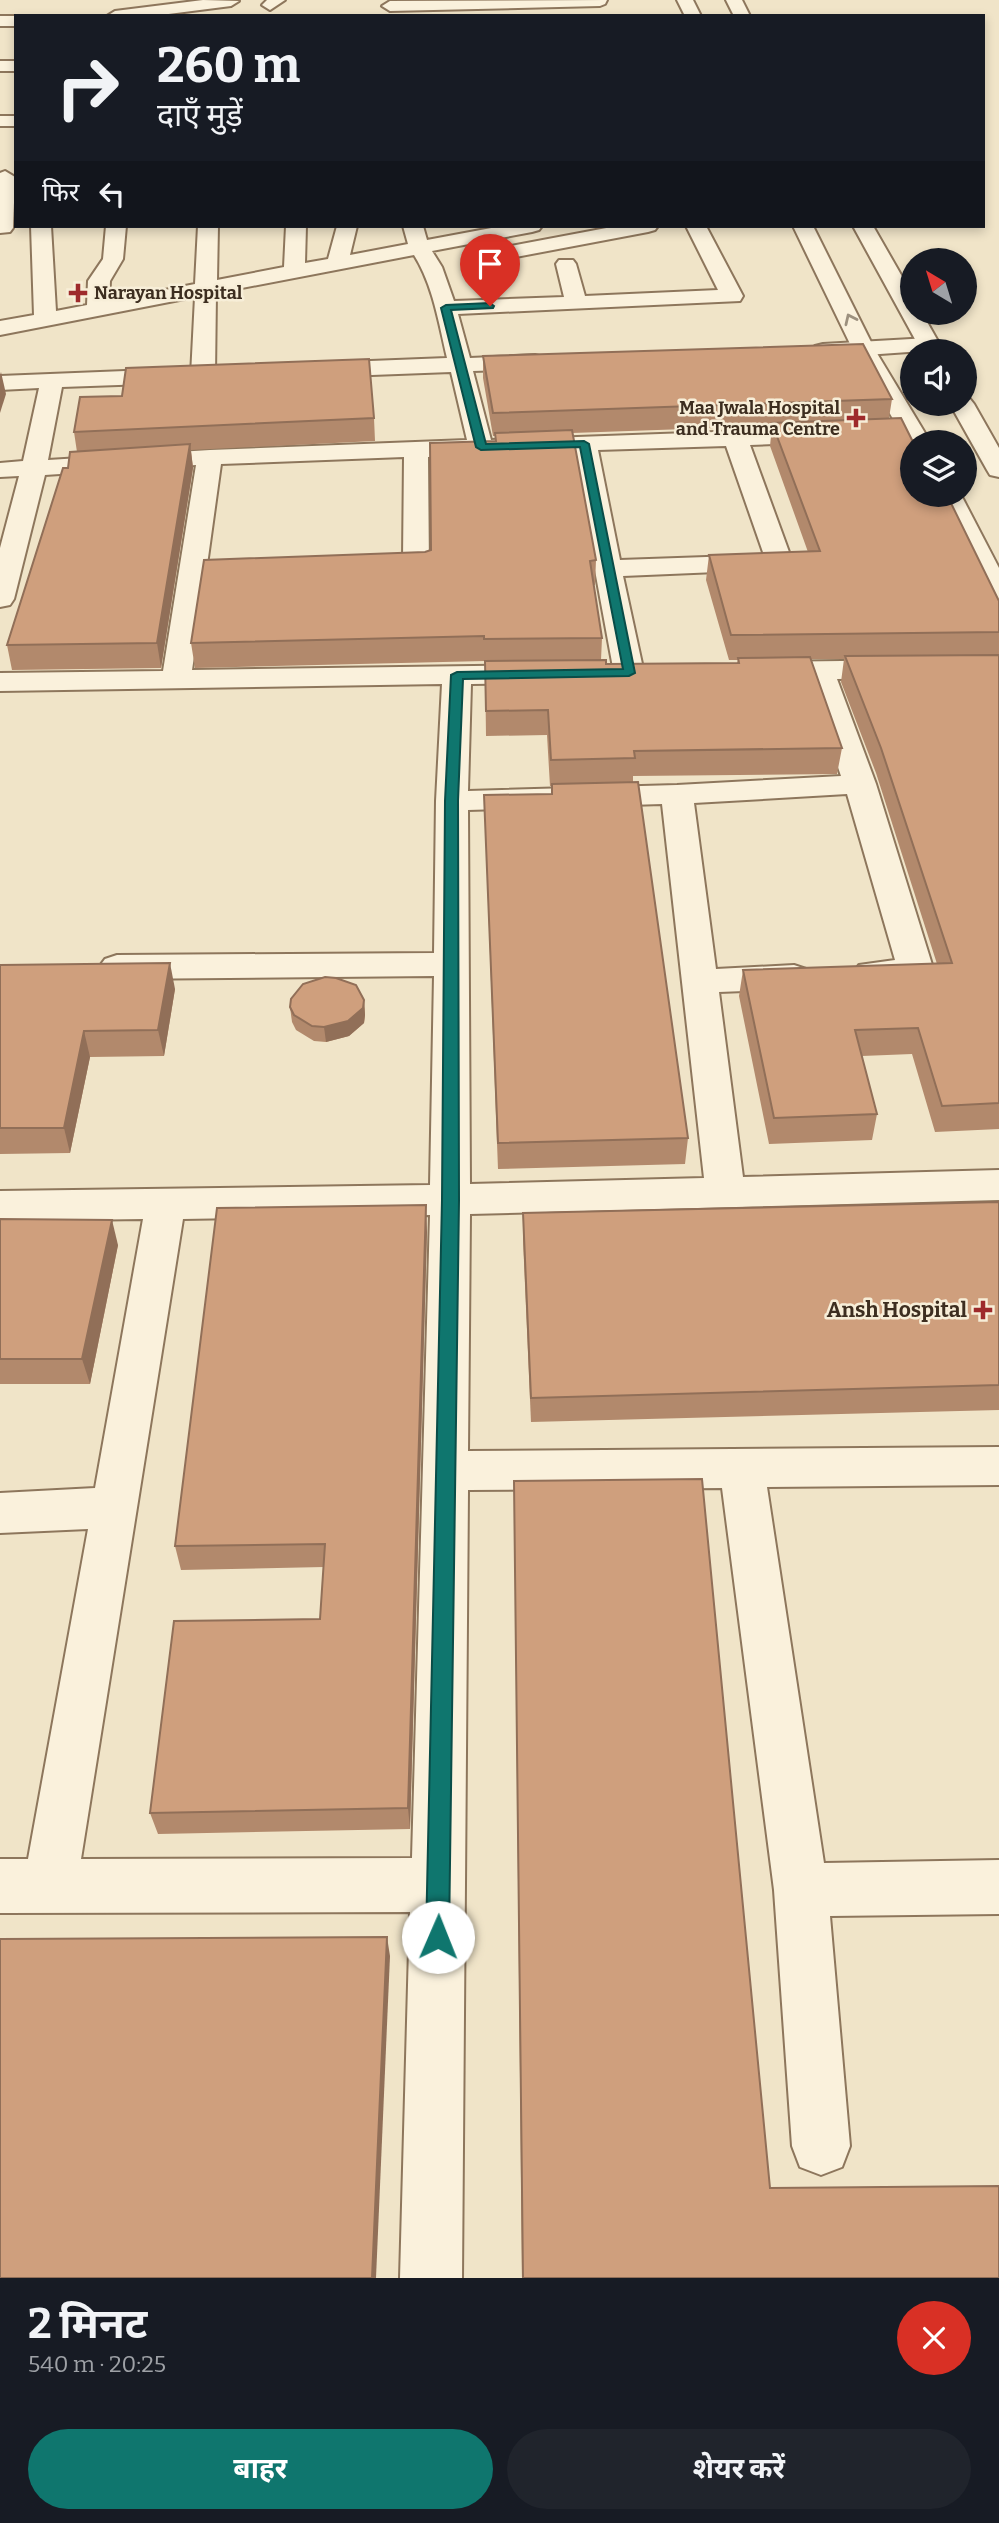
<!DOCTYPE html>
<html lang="hi">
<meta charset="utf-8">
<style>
body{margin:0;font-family:Bitter,"Noto Sans Devanagari",serif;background:#20242c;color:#f1f3f6;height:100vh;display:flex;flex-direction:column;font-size:26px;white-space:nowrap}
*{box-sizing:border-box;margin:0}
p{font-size:23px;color:#9ea1a6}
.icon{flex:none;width:38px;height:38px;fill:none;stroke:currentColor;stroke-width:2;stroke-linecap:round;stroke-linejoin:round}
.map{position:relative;height:2278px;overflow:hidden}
.side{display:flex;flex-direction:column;background:#171b24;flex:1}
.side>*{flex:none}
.hud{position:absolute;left:14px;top:14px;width:971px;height:214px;border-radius:0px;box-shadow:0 4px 10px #0003;background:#171b24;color:#f1f3f6;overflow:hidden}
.needle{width:46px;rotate:322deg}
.controls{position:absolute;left:900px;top:248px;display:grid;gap:14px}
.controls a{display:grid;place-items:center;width:77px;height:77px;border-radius:50%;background:#171b24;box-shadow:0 4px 10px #0003;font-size:35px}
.pin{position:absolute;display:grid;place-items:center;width:60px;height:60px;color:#fff;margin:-72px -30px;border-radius:50% 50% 50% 0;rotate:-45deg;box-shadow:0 0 7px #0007}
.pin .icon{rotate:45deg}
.me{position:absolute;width:77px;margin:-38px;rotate:1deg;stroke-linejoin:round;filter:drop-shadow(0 0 5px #0008)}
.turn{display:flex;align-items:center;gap:24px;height:147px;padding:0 28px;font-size:32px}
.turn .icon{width:91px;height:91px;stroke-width:2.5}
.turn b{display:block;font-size:49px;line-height:60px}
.then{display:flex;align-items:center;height:66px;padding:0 28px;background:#0003;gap:14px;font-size:26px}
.round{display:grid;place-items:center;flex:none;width:74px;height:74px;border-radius:37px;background:#20242c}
.overview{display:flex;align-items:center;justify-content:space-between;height:119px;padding:0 28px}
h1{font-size:42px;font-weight:700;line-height:52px}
.cta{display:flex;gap:14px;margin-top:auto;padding:14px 28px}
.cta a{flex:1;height:80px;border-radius:42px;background:#0f766e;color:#fff;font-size:28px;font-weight:700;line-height:80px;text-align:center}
.cta a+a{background:#20242c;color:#f1f3f6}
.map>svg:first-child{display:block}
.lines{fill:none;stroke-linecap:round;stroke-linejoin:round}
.minor-casing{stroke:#8d765c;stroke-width:4}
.tertiary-casing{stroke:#8d765c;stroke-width:4}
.minor{fill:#faf1dc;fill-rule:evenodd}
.tertiary{fill:#faf1dc;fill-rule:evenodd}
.wall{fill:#b2896c;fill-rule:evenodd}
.shaded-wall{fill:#916f58}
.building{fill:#cf9f7d;stroke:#916f58;stroke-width:2}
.oneway{stroke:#9c907e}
.route{fill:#0f766e;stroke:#0a4d48;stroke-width:2}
.poi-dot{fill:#9e2a2b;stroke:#f7eed8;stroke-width:2.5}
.labels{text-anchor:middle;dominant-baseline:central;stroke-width:5;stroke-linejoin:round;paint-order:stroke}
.far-poi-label{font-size:18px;font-weight:bold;fill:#3d2e20;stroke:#f7eed8;text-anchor:start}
.poi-label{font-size:21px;font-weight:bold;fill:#3d2e20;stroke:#f7eed8;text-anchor:end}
</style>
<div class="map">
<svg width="999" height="2278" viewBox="0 0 999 2278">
<rect width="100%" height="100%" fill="#f0e4c8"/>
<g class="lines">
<!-- minor casing -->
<g class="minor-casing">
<g id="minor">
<path d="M203,0L239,1L231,6L153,16H107L115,11Z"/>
<path d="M267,0H285L270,10L262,5Z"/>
<path d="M607,0L605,4L600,6L390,11L382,6L390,1Z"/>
<rect x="0" y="16" width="16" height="10"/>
<rect x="0" y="61" width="16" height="10"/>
<rect x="0" y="116" width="16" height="10"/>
<path d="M5,171L15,177L13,228L10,232L0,233V173Z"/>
<path d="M31,226H51L56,311L87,305L88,281L103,259L106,226H126L123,259L110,281L109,301L195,284L198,226H218L217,280L284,267L286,226H306L305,263L328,259L337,226H357L350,255L408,244L403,226H423L427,240L502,226H542L539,230L532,232L432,251L442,267L454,301L564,297L556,264L559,260H573L576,264L585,296L718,290L686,226H706L743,296L740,301L458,314L470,358L535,355L543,357L546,362L543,367L535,369L473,371L491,440L824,428L833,430L836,435L833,440L824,442L750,445L793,563L789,569L623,576L644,673L639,679L629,682L619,679L614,673L573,451L428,457L429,568L426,574C408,578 387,579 369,575L366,569L369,563L403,560L404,457L221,464L207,565L252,564L262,566L266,572L262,578L205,582L192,670L538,665L548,668L553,674L548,680L538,683L471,684L468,791L677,785L841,776L808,679L763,680L753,677L748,671L753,665L763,662L999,659V677L837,679L876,784L934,971L928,979C907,985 880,987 859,981L853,973L859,965L895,960L847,794L694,803L716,969L794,965L806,969L812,977L806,985L794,989L719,992L743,1177L999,1170V1200L470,1214L468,1451L999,1447V1485L767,1487L824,1863L999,1860V1914L830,1916L850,2146L842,2167L821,2175L800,2167L792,2146L774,1890L722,1488L468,1490L462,2278H400L410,1912L0,1913V1859H28L88,1529L0,1533V1493L95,1488L143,1219L0,1221V1191L430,1185L434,976L117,979L105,975L99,967L105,959L117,955L434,953L436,801L442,684L0,691V673L163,671L196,465L45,475L14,599L10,605L0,607V548L19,476L0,477V463L23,461L39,388L0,390V376L175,369L183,371L187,376L183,381L175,383L62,387L48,460L210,450L467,440L451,372L319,377L311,375L308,370L311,365L319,363L447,358C439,324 433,285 414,255L216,293L215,375L211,380H195L191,375L195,297L0,335V321L34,315ZM726,446L764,555L620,560L598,450ZM662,804L704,1178L470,1184L468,810ZM430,1215L412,1858L81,1859L183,1219Z"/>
<path d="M617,226H658L655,230L648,232L500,260L493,258L490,254L493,250L500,248Z"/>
<path d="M929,338L937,340L940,345L937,350L823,358L815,356L812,351L815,346L823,344Z"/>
</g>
</g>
<!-- tertiary casing -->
<g class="tertiary-casing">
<g id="tertiary">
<path d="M677,0H693L701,16H685Z"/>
<path d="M726,0H742L750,16H734Z"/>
<path d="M793,226H813L875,350L931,443H912V449L907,443L853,350Z"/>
<path d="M853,226H873L912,294V313H922L944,352H922Z"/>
<path d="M964,397L970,399L974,404L999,448V477L990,475L987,470L950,404H964Z"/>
<path d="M935,495H961L999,568V602L989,600L985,594Z"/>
</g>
</g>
<!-- minor -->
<use href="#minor" class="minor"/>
<!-- tertiary -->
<use href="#tertiary" class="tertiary"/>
</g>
<!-- wall -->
<g class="wall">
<path d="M483,356L892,399L889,418L912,440L999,601V1129L935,1132L912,1054L862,1056L877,1114L872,1140L769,1144L739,996L743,970L937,964L876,773L841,682L844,659H811L842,748L837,774L633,776V782L688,1138L685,1164L498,1169L484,795L552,794V786H550L547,735L486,736L485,661L195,668L191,643L431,550L495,441V436H493L483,378ZM772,426L770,446L808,552L709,555L706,580L729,660H738L737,663L606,664L601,660L602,638L594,585H595L596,560L572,433Z"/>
<path d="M374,418L375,441L191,450L193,468L161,668L12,670L7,645L68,468L77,452L74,432Z"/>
<path d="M0,965L175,989L164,1056L90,1057L70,1153L0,1154Z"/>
<path d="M364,1000L365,1015L364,1023L349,1036L326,1042L314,1041L296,1030L292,1022L290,1007Z"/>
<path d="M999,1202V1410L531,1422L523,1239V1213Z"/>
<path d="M0,1219L118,1245L90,1384H0Z"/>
<path d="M427,1231L410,1829L158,1834L150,1813L320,1619L324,1567L181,1570L175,1546Z"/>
<path d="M514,1481L770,2188L999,2278H522Z"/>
</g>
<!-- shaded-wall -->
<g class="shaded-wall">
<path d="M1,372L6,394L0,413V375Z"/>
<path d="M190,444L193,468L161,668L157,643Z"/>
<path d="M170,963L175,989L164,1056L158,1030Z"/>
<path d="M364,1000L365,1015L364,1023L349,1036L326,1042L324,1027Z"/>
<path d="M84,1031L90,1057L70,1153L64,1128Z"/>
<path d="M426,1205L427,1231L410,1829L408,1808Z"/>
<path d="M112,1220L118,1245L90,1384L82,1359Z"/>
<path d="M387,1937L390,1956L376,2278H372Z"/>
</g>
<!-- building -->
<g class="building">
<path d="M863,344L892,399L493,413L483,356Z"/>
<path d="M369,359L374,418L74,432L80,397L122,396L126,368Z"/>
<path d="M901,418L912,440H920L922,443H912V495H947L999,601V632L731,635L709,555L820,551L772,423Z"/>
<path d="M572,430L596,560L590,561L602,638L484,639V636L191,643L204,560L425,552L431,550L430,443L496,441L495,433Z"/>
<path d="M190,444L157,643L7,645L63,468H68L70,452Z"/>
<path d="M999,655V1103L942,1106L918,1028L855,1030L877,1114L774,1118L743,970L952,963L881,748L845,656Z"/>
<path d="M810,657L842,748L634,751L635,758L551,760L548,710L486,711L485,661L606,660V664L739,663L738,658Z"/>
<path d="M638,782L688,1138L498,1143L484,795L552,794V784Z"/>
<path d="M170,963L158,1030L84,1031L64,1128H0V965Z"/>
<path d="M325,977L336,978L356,985L364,1000L363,1008L348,1021L324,1027L312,1026L294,1015L290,1007L291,999L303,984Z"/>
<path d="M999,1202V1385L531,1398L523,1213Z"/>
<path d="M426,1205L408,1808L150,1813L174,1621L320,1619L325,1544L175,1546L217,1208Z"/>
<path d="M0,1219L112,1220L82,1359H0Z"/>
<path d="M702,1479L770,2188L999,2186V2278H523L514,1481Z"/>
<path d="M387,1937L372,2278H0V1939Z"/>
</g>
<!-- one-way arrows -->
<defs><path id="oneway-chevron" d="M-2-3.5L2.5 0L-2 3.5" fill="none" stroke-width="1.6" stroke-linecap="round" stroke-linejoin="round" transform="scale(1.75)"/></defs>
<use class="oneway" href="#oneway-chevron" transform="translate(850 319) rotate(-115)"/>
<!-- route -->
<path class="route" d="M490,303L494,306L493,308L451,310L486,444L584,441L589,444L635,673L629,676L463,679L458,801L459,1200L449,1937L445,1945L438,1948L430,1945L426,1937L442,1200L445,801L451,675L457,672L623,669L580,447L481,450L476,447L441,308L446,305Z"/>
<!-- markers -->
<g class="poi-dot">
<path d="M74.5 282.5h7v7h7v7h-7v7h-7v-7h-7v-7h7z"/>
<path d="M852.5 407.5h7v7h7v7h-7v7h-7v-7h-7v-7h7z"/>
<path d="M979.5 1299.5h7v7h7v7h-7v7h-7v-7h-7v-7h7z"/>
</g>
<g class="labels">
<!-- far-poi labels -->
<g class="far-poi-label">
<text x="94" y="293">Narayan Hospital</text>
<text x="840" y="408" text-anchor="end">Maa Jwala Hospital<tspan x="840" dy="21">and Trauma Centre</tspan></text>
</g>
<!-- poi labels -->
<g class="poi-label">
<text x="967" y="1310">Ansh Hospital</text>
</g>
</g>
</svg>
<div class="controls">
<a><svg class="needle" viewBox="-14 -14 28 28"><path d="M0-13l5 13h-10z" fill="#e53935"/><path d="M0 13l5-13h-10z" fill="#9ea1a6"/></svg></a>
<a><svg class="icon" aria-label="sound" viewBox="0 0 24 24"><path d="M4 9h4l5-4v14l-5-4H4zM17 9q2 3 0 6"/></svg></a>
<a><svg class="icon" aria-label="layers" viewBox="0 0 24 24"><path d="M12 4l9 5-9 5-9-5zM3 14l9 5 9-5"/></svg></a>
</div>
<div class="pin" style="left:490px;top:306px;background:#d93025"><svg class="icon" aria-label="arrive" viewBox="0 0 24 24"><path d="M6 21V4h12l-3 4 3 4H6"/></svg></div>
<svg class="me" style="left:438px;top:1937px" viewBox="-20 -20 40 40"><circle r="19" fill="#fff"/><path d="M0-13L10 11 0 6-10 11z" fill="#0f766e"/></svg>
<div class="hud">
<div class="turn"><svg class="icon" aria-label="right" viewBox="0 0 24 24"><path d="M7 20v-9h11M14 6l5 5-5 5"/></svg><div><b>260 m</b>दाएँ मुड़ें</div></div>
<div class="then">फिर<svg class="icon" aria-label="left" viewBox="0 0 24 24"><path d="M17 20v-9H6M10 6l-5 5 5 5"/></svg></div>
</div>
</div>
<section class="side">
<div class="overview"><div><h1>2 मिनट</h1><p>540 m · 20:25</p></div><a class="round" style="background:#d93025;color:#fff"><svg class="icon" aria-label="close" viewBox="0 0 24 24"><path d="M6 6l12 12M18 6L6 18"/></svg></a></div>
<div class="cta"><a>बाहर</a><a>शेयर करें</a></div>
</section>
